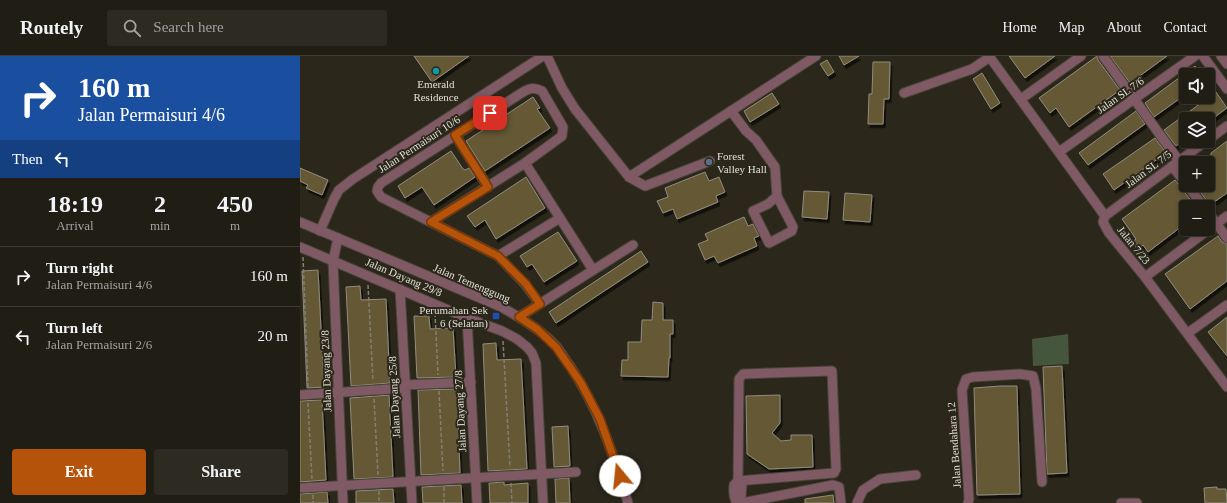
<!DOCTYPE html>
<meta charset="utf-8">
<style>
body{margin:0;font-family:Georgia,serif;background:#2d2a22;color:#f1f3f6;height:100vh;display:flex;flex-direction:column;font-size:15px;white-space:nowrap}
*{box-sizing:border-box;margin:0}
p{font-size:13px;color:#a2a2a0}
.icon{flex:none;width:22px;height:22px;fill:none;stroke:currentColor;stroke-width:2;stroke-linecap:round;stroke-linejoin:round}
.map{position:relative;flex:1;overflow:hidden}
.details{display:flex;flex-direction:column;background:#201d14;width:300px}
.details>*{flex:none}
.banner{background:#1a4fa0;color:#fff;overflow:hidden}
.tools{position:absolute;left:879px;top:12px;display:grid;gap:8px}
.tools a{display:grid;place-items:center;width:36px;height:36px;border-radius:4px;background:#201d14;box-shadow:0 2px 6px #0003,0 0 0 1px #3d3b34;font-size:20px}
.pin{position:absolute;display:grid;place-items:center;width:34px;height:34px;color:#fff;margin:-17px;border-radius:8px;box-shadow:0 2px 6px #0006}
.me{position:absolute;width:44px;margin:-22px;rotate:343deg;stroke-linejoin:round;filter:drop-shadow(0 0 3px #0008)}
.turn{display:flex;align-items:center;gap:14px;height:84px;padding:0 12px;font-size:18px}
.turn .icon{width:52px;height:52px;stroke-width:2.5}
.turn b{display:block;font-size:28px;line-height:34px}
.then{display:flex;align-items:center;height:38px;padding:0 12px;background:#0003;gap:8px;font-size:15px}
.eta{display:flex;justify-content:space-evenly;align-items:center;height:68px;text-align:center}
.eta b{font-size:24px;font-weight:700;line-height:28px}
.action{display:flex;gap:8px;margin-top:auto;padding:8px 12px}
.action a{flex:1;height:46px;border-radius:4px;background:#b45309;color:#fff;font-size:16px;font-weight:700;line-height:46px;text-align:center}
.action a+a{background:#2d2a22;color:#f1f3f6}
ul{padding:0;list-style:none}
li{display:flex;align-items:center;gap:12px;height:60px;padding:0 12px;border-top:1px solid #3d3b34}
li div{flex:1}
li b{display:block;font-size:15px}
li em{font-style:normal}
header{display:flex;align-items:center;gap:24px;box-sizing:border-box;height:56px;padding:0 20px;background:#201d14;border-bottom:1px solid #3d3b34}
header strong{font-size:19px}
nav{display:flex;gap:22px;margin-inline-start:auto;font-size:14px}
.search{width:280px;height:36px;background:#2d2a22;display:flex;align-items:center;gap:10px;box-sizing:border-box;padding:0 14px;border-radius:4px;color:#a2a2a0;font-size:15px}
main{display:flex;flex:1;min-height:0}
.map>svg:first-child{display:block}
.green{fill:#46563e}
.building{fill:#655935;stroke:#918c7e;filter:url(#shadow)}
.lines{fill:none;stroke-linecap:round;stroke-linejoin:round}
.minor-casing{stroke:#484439;stroke-width:11}
.path{stroke:#817e74;stroke-width:1.5;stroke-dasharray:4 2;stroke-linecap:butt}
.minor{stroke:#7f5964;stroke-width:9}
.route-casing{stroke:#753606;stroke-width:10}
.route{stroke:#b45309;stroke-width:7}
.culture-dot{fill:#0f9aa8;stroke:#2b271b;stroke-width:1.5}
.service-dot{fill:#5c6f8a;stroke:#2b271b;stroke-width:1.5}
.transit-dot{fill:#1a4fb4;stroke:#2b271b;stroke-width:1.5}
.labels{text-anchor:middle;dominant-baseline:central;stroke-width:4;stroke-linejoin:round;paint-order:stroke}
.poi-label{font-size:11px;fill:#e1dfd7;stroke:#2b271b}
.street-label{font-size:11px;fill:#e1dfd7;stroke:#2b271b}
</style>
<header>
<strong>Routely</strong>
<div class="search"><svg class="icon" aria-label="search" viewBox="0 0 24 24"><circle cx="10" cy="10" r="6"/><path d="M15 15l6 6"/></svg>Search here</div>
<nav><a>Home</a><a>Map</a><a>About</a><a>Contact</a></nav>
</header>
<main>
<section class="details">
<div class="banner">
<div class="turn"><svg class="icon" aria-label="right" viewBox="0 0 24 24"><path d="M7 20v-9h11M14 6l5 5-5 5"/></svg><div><b>160 m</b>Jalan Permaisuri 4/6</div></div>
<div class="then">Then<svg class="icon" aria-label="left" viewBox="0 0 24 24"><path d="M17 20v-9H6M10 6l-5 5 5 5"/></svg></div>
</div>
<div class="eta">
<div><b>18:19</b><p>Arrival</p></div>
<div><b>2</b><p>min</p></div>
<div><b>450</b><p>m</p></div>
</div>
<ul>
<li><svg class="icon" aria-label="right" viewBox="0 0 24 24"><path d="M7 20v-9h11M14 6l5 5-5 5"/></svg><div><b>Turn right</b><p>Jalan Permaisuri 4/6</p></div><em>160 m</em></li>
<li><svg class="icon" aria-label="left" viewBox="0 0 24 24"><path d="M17 20v-9H6M10 6l-5 5 5 5"/></svg><div><b>Turn left</b><p>Jalan Permaisuri 2/6</p></div><em>20 m</em></li>
</ul>
<div class="action"><a>Exit</a><a>Share</a></div>
</section>
<div class="map">
<svg width="927" height="447" viewBox="0 0 927 447">
<defs>
<filter id="shadow"><feDropShadow dx="2" dy="3.5" stdDeviation="0" flood-color="#0009"/></filter>
</defs>
<rect width="100%" height="100%" fill="#2b271b"/>
<!-- green -->
<path class="green" d="M768,278L769,308L733,310L732,283Z"/>
<!-- building -->
<g class="building">
<path d="M114,0H169L132,26Z"/>
<path d="M539,0H559L544,9Z"/>
<path d="M709,0H755L725,22Z"/>
<path d="M797,0L798,4L820,34L769,71L756,52L750,57L739,42Z"/>
<path d="M810,0H867L830,27Z"/>
<path d="M527,4L534,16L528,20L520,8Z"/>
<path d="M573,6H590L589,43H584L583,68H568L569,38H572Z"/>
<path d="M895,10L902,19H886V38L854,61L845,47Z"/>
<path d="M682,17L700,47L691,53L673,23Z"/>
<path d="M916,36L927,52L908,66V63H886V82L876,90L864,74Z"/>
<path d="M472,37L479,48L450,66L444,55Z"/>
<path d="M233,41L240,52L237,53L250,72L185,115L166,85Z"/>
<path d="M836,55L845,68L788,109L779,97Z"/>
<path d="M855,82L866,97L814,134L803,118Z"/>
<path d="M927,85V137L910,149L895,129H908V108L911,112V97Z"/>
<path d="M151,95L163,113L165,114L169,112L175,121L134,149L122,131L105,142L98,130Z"/>
<path d="M0,112L28,124L22,139L6,132L8,129L0,125Z"/>
<path d="M405,116L409,125L419,121L425,136L416,140L418,146L377,163L373,153L363,157L357,145L368,141L365,132Z"/>
<path d="M226,121L245,152L196,183L185,164L175,171L167,160Z"/>
<path d="M875,124L896,151H886V167L848,196L843,189L838,194L832,186L836,183L822,163Z"/>
<path d="M504,135L529,136L527,163L502,161Z"/>
<path d="M545,137L572,139L570,166L543,164Z"/>
<path d="M444,161L448,170L453,168L459,180L454,182L457,190L418,207L414,200L405,204L398,188L408,184L405,178Z"/>
<path d="M258,176L277,205L244,226L232,208L227,211L220,200Z"/>
<path d="M918,180L922,186L927,188V225L890,253L865,218Z"/>
<path d="M341,195L348,206L256,267L249,256Z"/>
<path d="M18,214L24,331L7,332L2,215Z"/>
<path d="M60,230L61,244L86,243L90,327L51,330L46,231Z"/>
<path d="M353,246L363,247V264H373V278H370V302H369L368,321L321,320L322,304H328V286H341L342,264H352Z"/>
<path d="M114,260H129L130,273L153,272L156,321L117,322Z"/>
<path d="M927,261V300L908,276Z"/>
<path d="M196,287L197,304L221,303L227,413L188,415L183,288Z"/>
<path d="M762,310L767,417L747,418L743,311Z"/>
<path d="M700,330H717L720,438L677,439L674,332Z"/>
<path d="M157,333L160,417L121,419L118,334Z"/>
<path d="M89,339L93,421L54,423L50,342Z"/>
<path d="M480,339V367L472,377L481,385L491,384V379H512L513,411L469,413L447,398L446,340Z"/>
<path d="M22,344L26,424L0,426V345Z"/>
<path d="M268,370L270,410L254,411L252,371Z"/>
<path d="M269,422L270,447H256L255,423Z"/>
<path d="M204,426V429L228,427V447H190L189,427Z"/>
<path d="M161,429L162,447H123L122,431Z"/>
<path d="M917,431V433H926L927,447H905L904,432Z"/>
<path d="M93,433L94,447H56V435Z"/>
<path d="M27,436L28,447H0V438Z"/>
<path d="M533,439L534,447H505V443Z"/>
</g>
<g class="lines">
<!-- minor casing -->
<g class="minor-casing">
<g id="minor">
<path d="M247,0L262,32L275,53L329,121L345,130L410,105"/>
<path d="M689,0L805,160L803,166L809,177L845,221L927,331"/>
<path d="M803,0L879,105"/>
<path d="M903,0L927,33"/>
<path d="M921,0L927,8"/>
<path d="M604,37L672,13L690,1"/>
<path d="M721,43L781,0"/>
<path d="M431,55L446,75L456,84L475,111L477,140L493,171L492,175L469,187L453,155L468,148L477,140"/>
<path d="M155,79L188,131"/>
<path d="M908,84L927,70"/>
<path d="M759,96L895,0"/>
<path d="M225,107L293,214"/>
<path d="M872,110L886,128"/>
<path d="M329,121L516,0"/>
<path d="M887,129L904,151"/>
<path d="M908,156L927,182"/>
<path d="M805,160L906,85"/>
<path d="M0,166L199,250C220,261 240,273 256,290C261,296 265,304 270,310C299,353 313,398 328,447"/>
<path d="M131,166L225,107L262,80L263,71L242,35C234,31 230,32 223,36L81,127L78,131L77,135L81,141L198,200L225,228L240,248"/>
<path d="M20,175L34,143L39,134L53,123L243,0"/>
<path d="M38,182L33,205L43,447"/>
<path d="M0,191L167,262L202,275L217,283L227,291L232,297L236,307L243,447"/>
<path d="M198,200L260,162"/>
<path d="M845,221L927,160"/>
<path d="M100,233L112,447"/>
<path d="M219,261L333,189"/>
<path d="M167,262L177,447"/>
<path d="M888,277L927,249"/>
<path d="M532,315L536,413L534,417L438,425L439,323L443,318Z"/>
<path d="M105,329L171,326"/>
<path d="M0,339L105,332"/>
<path d="M0,432L276,416"/>
<path d="M437,447C433,441 433,436 434,429L438,425L442,429L441,441L438,447"/>
<path d="M442,447L533,429L539,431L541,447"/>
<path d="M557,447L563,434L580,423L616,419"/>
<path d="M668,447L669,443L662,334L666,323L673,321L720,318L733,320L736,333L742,426"/>
<path d="M821,447H837"/>
</g>
</g>
<!-- path -->
<g class="path">
<path d="M3,201L8,331"/>
<path d="M68,229L73,325"/>
<path d="M135,257L138,319"/>
<path d="M203,285L210,411"/>
<path d="M139,335L143,415"/>
<path d="M74,343L78,419"/>
<path d="M8,347L12,423"/>
<path d="M211,427L212,447"/>
<path d="M144,431V447"/>
<path d="M79,435V447"/>
<path d="M13,439V447"/>
</g>
<!-- minor -->
<use href="#minor" class="minor"/>
</g>
<g class="lines">
<!-- route casing -->
<g class="route-casing">
<path id="route" d="M190,57L155,79L188,131L131,166L198,200L226,228L240,248L219,261L237,273L256,291L281,327L300,363L320,420"/>
</g>
<!-- route -->
<use href="#route" class="route"/>
</g>
<!-- markers -->
<circle class="culture-dot" cx="136" cy="15" r="4"/>
<circle class="service-dot" cx="409" cy="106" r="4"/>
<rect class="transit-dot" x="192" y="256" width="8" height="8" rx="2"/>
<g class="labels">
<!-- poi labels -->
<g class="poi-label">
<text x="136" y="28">Emerald<tspan x="136" dy="13">Residence</tspan></text>
<text x="417" y="100" text-anchor="start">Forest<tspan x="417" dy="13">Valley Hall</tspan></text>
<text x="188" y="254" text-anchor="end">Perumahan Sek<tspan x="188" dy="13">6 (Selatan)</tspan></text>
</g>
<!-- street labels -->
<g class="street-label">
<text transform="translate(820 39) rotate(-35)">Jalan SL 7/6</text>
<text transform="translate(119 88) rotate(-33)">Jalan Permaisuri 10/6</text>
<text transform="translate(848 113) rotate(-37)">Jalan SL 7/5</text>
<text transform="translate(834 189) rotate(51)">Jalan 7/23</text>
<text transform="translate(104 221) rotate(23)">Jalan Dayang 29/8</text>
<text transform="translate(172 227) rotate(23)">Jalan Temenggung</text>
<text transform="translate(26 315) rotate(-92)">Jalan Dayang 23/8</text>
<text transform="translate(94 341) rotate(-93)">Jalan Dayang 25/8</text>
<text transform="translate(160 355) rotate(-93)">Jalan Dayang 27/8</text>
<text transform="translate(654 389) rotate(-94)">Jalan Bendahara 12</text>
</g>
</g>
</svg>
<div class="tools">
<a><svg class="icon" aria-label="sound" viewBox="0 0 24 24"><path d="M4 9h4l5-4v14l-5-4H4zM17 9q2 3 0 6"/></svg></a>
<a><svg class="icon" aria-label="layers" viewBox="0 0 24 24"><path d="M12 4l9 5-9 5-9-5zM3 14l9 5 9-5"/></svg></a>
<a>+</a>
<a>−</a>
</div>
<div class="pin" style="left:190px;top:57px;background:#d93025"><svg class="icon" aria-label="arrive" viewBox="0 0 24 24"><path d="M6 21V4h12l-3 4 3 4H6"/></svg></div>
<svg class="me" style="left:320px;top:420px" viewBox="-20 -20 40 40"><circle r="19" fill="#fff"/><path d="M0-13L10 11 0 6-10 11z" fill="#b45309"/></svg>
</div>
</main>
